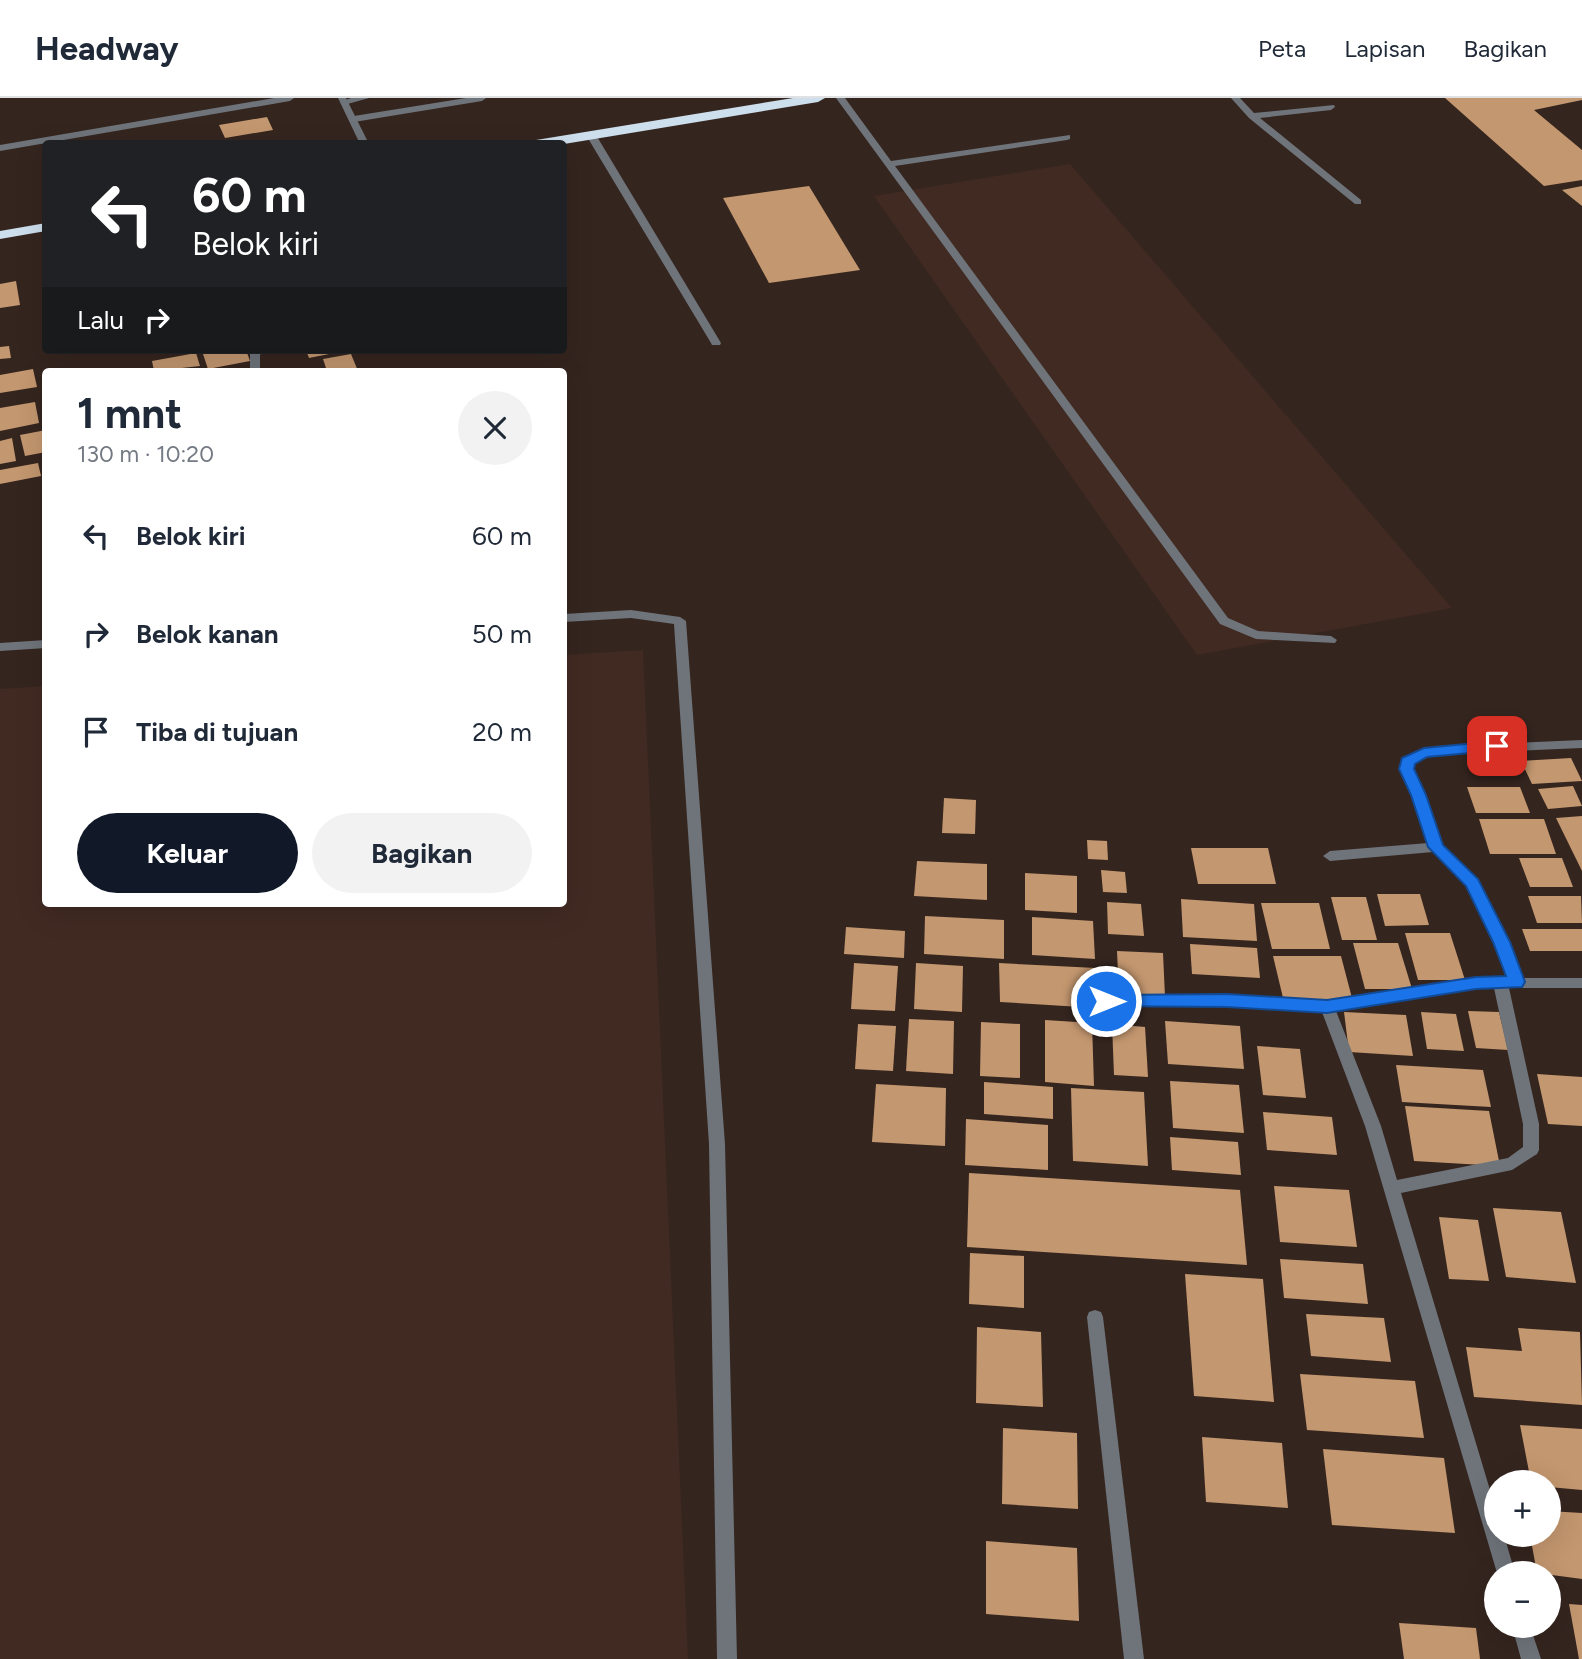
<!DOCTYPE html>
<html lang="id">
<meta charset="utf-8">
<style>
body{margin:0;font-family:Figtree,sans-serif;background:#f2f2f3;color:#1f2937;height:100vh;display:flex;flex-direction:column;font-size:26px;white-space:nowrap}
*{box-sizing:border-box;margin:0}
p{font-size:23px;color:#747a83}
.icon{flex:none;width:38px;height:38px;fill:none;stroke:currentColor;stroke-width:2;stroke-linecap:round;stroke-linejoin:round}
.map{position:relative;flex:1;overflow:hidden}
.drawer{position:absolute;left:42px;top:270px;width:525px;height:539px;display:flex;flex-direction:column;background:#fff;border-radius:7px;box-shadow:0 7px 28px #0002}
.drawer>*{flex:none}
.banner{position:absolute;left:42px;top:42px;width:525px;height:214px;border-radius:7px;box-shadow:0 7px 28px #0002;background:#202124;color:#fff;overflow:hidden}
.fabs{position:absolute;left:1484px;top:1372px;display:grid;gap:14px}
.fabs a{display:grid;place-items:center;width:77px;height:77px;border-radius:50%;background:#fff;box-shadow:0 7px 28px #0002;font-size:35px}
.pin{position:absolute;display:grid;place-items:center;width:60px;height:60px;color:#fff;margin:-30px;border-radius:14px;box-shadow:0 4px 10px #0006}
.me{position:absolute;width:77px;margin:-38px;rotate:90deg;stroke-linejoin:round;filter:drop-shadow(0 0 5px #0008)}
.turn{display:flex;align-items:center;gap:24px;height:147px;padding:0 35px;font-size:32px}
.turn .icon{width:91px;height:91px;stroke-width:2.5}
.turn b{display:block;font-size:49px;line-height:60px}
.then{display:flex;align-items:center;height:66px;padding:0 35px;background:#0003;gap:14px;font-size:26px}
.round{display:grid;place-items:center;flex:none;width:74px;height:74px;border-radius:37px;background:#f2f2f3}
.overview{display:flex;align-items:center;justify-content:space-between;height:119px;padding:0 35px}
h1{font-size:42px;font-weight:700;line-height:52px}
.primary-button{display:flex;gap:14px;margin-top:auto;padding:14px 35px}
.primary-button a{flex:1;height:80px;border-radius:42px;background:#111827;color:#fff;font-size:28px;font-weight:700;line-height:80px;text-align:center}
.primary-button a+a{background:#f2f2f3;color:#1f2937}
ul{padding:0;list-style:none}
li{display:flex;align-items:center;gap:21px;height:98px;padding:0 35px}
li div{flex:1}
li b{display:block;font-size:26px}
li em{font-style:normal}
header{display:flex;align-items:center;gap:42px;box-sizing:border-box;height:98px;padding:0 35px;background:#fff;border-bottom:2px solid #e0e1e3}
header strong{font-size:33px}
nav{display:flex;gap:38px;margin-inline-start:auto;font-size:24px}
.map>svg:first-child{display:block}
.built{fill:#412a22}
.building{fill:#c3976f}
.lines{fill:none;stroke-linecap:round;stroke-linejoin:round}
.lane{fill:#6e747a;fill-rule:evenodd}
.street{fill:#6e747a;fill-rule:evenodd}
.highway{fill:#cddeec;fill-rule:evenodd}
.route{fill:#1a73e8;stroke:#114b97;stroke-width:2}
</style>
<header>
<strong>Headway</strong>
<nav><a>Peta</a><a>Lapisan</a><a>Bagikan</a></nav>
</header>
<div class="map">
<svg width="1582" height="1561" viewBox="0 0 1582 1561">
<rect width="100%" height="100%" fill="#35251f"/>
<!-- built -->
<g class="built">
<path d="M1070,66L1452,510L1197,557L874,98Z"/>
<path d="M643,552L688,1561H0V591L45,588L46,805H564V557Z"/>
</g>
<!-- building -->
<g class="building">
<path d="M1445,0H1582V2L1534,12L1582,52V82L1544,88Z"/>
<path d="M267,19L273,32L225,40L219,27Z"/>
<path d="M809,88L860,172L769,185L723,100Z"/>
<path d="M1582,88V108L1562,92Z"/>
<path d="M16,183L20,207L0,210V186Z"/>
<path d="M9,248L11,260L0,261V249Z"/>
<path d="M225,252H246L250,263L208,271L203,256Z"/>
<path d="M306,252H343L344,253L309,260Z"/>
<path d="M196,255L200,268L154,273L152,263Z"/>
<path d="M351,256L358,273H327L323,261Z"/>
<path d="M33,271L37,289L0,295V277Z"/>
<path d="M35,304L39,325L0,333V310Z"/>
<path d="M46,332V354L25,358L20,337Z"/>
<path d="M12,340L16,363L0,366V343Z"/>
<path d="M38,365L41,378L0,386V372Z"/>
<path d="M1571,660L1582,683L1532,686L1521,663Z"/>
<path d="M1573,688L1582,708L1548,711L1538,691Z"/>
<path d="M1467,689H1520L1530,715H1476Z"/>
<path d="M944,700L976,702L975,736L942,735Z"/>
<path d="M1582,718V773L1556,720Z"/>
<path d="M1479,721H1544L1556,756H1490Z"/>
<path d="M1087,742L1107,743L1108,762L1088,761Z"/>
<path d="M1191,750H1268L1276,786H1198Z"/>
<path d="M1519,760H1562L1573,789H1530Z"/>
<path d="M917,763L987,766V802L914,798Z"/>
<path d="M1101,772L1125,774L1127,795L1103,794Z"/>
<path d="M1025,775L1077,778V815L1025,812Z"/>
<path d="M1377,796H1420L1429,827L1385,828Z"/>
<path d="M1528,798H1581L1582,825H1537Z"/>
<path d="M1331,799H1366L1377,842H1342Z"/>
<path d="M1181,801L1254,806L1257,843L1183,839Z"/>
<path d="M1107,804L1141,806L1144,838L1108,836Z"/>
<path d="M1261,805H1319L1330,851H1272Z"/>
<path d="M925,818L1004,822V861L924,856Z"/>
<path d="M1032,819L1093,823L1095,861L1032,857Z"/>
<path d="M846,829L905,833L904,860L844,856Z"/>
<path d="M1522,831H1582V853H1530Z"/>
<path d="M1405,835H1450L1465,882H1418Z"/>
<path d="M1353,845H1398L1412,891H1365Z"/>
<path d="M1190,846L1257,850L1260,880L1192,876Z"/>
<path d="M1117,853L1163,855L1165,899L1119,896Z"/>
<path d="M1273,858H1341L1353,904H1284Z"/>
<path d="M854,865L898,868L895,913L851,911Z"/>
<path d="M916,865L963,868L962,914L914,911Z"/>
<path d="M999,865L1096,870L1097,910L1000,904Z"/>
<path d="M1468,913L1499,914L1508,952L1476,950Z"/>
<path d="M1344,914L1406,917L1413,958L1349,954Z"/>
<path d="M1421,914L1456,916L1464,953L1427,951Z"/>
<path d="M909,921L954,923L953,976L906,973Z"/>
<path d="M1045,922L1092,925L1094,988L1045,984Z"/>
<path d="M1165,923L1240,928L1244,971L1168,966Z"/>
<path d="M981,924L1020,926V980L980,978Z"/>
<path d="M858,926L896,928L893,973L855,971Z"/>
<path d="M1112,926L1145,929L1148,979L1114,977Z"/>
<path d="M1257,948L1300,951L1306,1000L1263,997Z"/>
<path d="M1396,967L1483,972L1491,1009L1402,1004Z"/>
<path d="M1537,976L1582,979V1028L1548,1026Z"/>
<path d="M1170,983L1239,987L1244,1035L1173,1030Z"/>
<path d="M984,984L1053,989V1021L984,1016Z"/>
<path d="M876,986L946,990L945,1048L872,1044Z"/>
<path d="M1071,990L1144,994L1148,1068L1073,1063Z"/>
<path d="M1405,1008L1489,1013L1500,1068L1414,1063Z"/>
<path d="M1263,1014L1332,1019L1337,1057L1267,1052Z"/>
<path d="M966,1021L1048,1027V1072L965,1067Z"/>
<path d="M1170,1039L1238,1044L1241,1077L1172,1072Z"/>
<path d="M969,1075L1240,1092L1247,1167L967,1149Z"/>
<path d="M1274,1088L1349,1092L1357,1149L1280,1144Z"/>
<path d="M1493,1110L1561,1114L1576,1185L1506,1179Z"/>
<path d="M1439,1119L1478,1122L1489,1183L1449,1181Z"/>
<path d="M970,1155L1024,1158V1210L969,1206Z"/>
<path d="M1280,1161L1363,1166L1368,1206L1284,1200Z"/>
<path d="M1185,1176L1263,1181L1274,1304L1194,1298Z"/>
<path d="M1306,1216L1384,1220L1391,1264L1311,1258Z"/>
<path d="M977,1229L1041,1234L1043,1309L976,1305Z"/>
<path d="M1518,1230L1580,1234L1582,1307L1474,1299L1466,1249L1522,1253Z"/>
<path d="M1300,1276L1415,1283L1424,1340L1307,1332Z"/>
<path d="M1520,1327L1582,1331V1392L1549,1389V1384H1531Z"/>
<path d="M1003,1330L1077,1335L1078,1411L1002,1406Z"/>
<path d="M1202,1339L1282,1345L1288,1410L1206,1404Z"/>
<path d="M1323,1351L1444,1360L1455,1435L1332,1427Z"/>
<path d="M1549,1413L1582,1415V1481L1537,1475L1530,1437H1549Z"/>
<path d="M986,1443L1077,1450L1079,1523L986,1516Z"/>
<path d="M1569,1506L1582,1507V1561H1579Z"/>
<path d="M1399,1525L1476,1530L1480,1561H1404Z"/>
</g>
<g class="lines">
<!-- lane -->
<g class="lane">
<path d="M274,0H294L290,3L0,53V47Z"/>
<path d="M351,0H369L344,7L340,4Z"/>
<path d="M466,0H486L482,3L354,24L349,21L354,18Z"/>
<path d="M836,0H845L891,63L1070,37V41L1067,42L895,68L1228,520L1258,533L1331,538L1337,542L1335,545L1256,541L1220,526Z"/>
<path d="M1231,0H1240L1254,15L1334,7L1335,9L1331,12L1260,20L1361,102V106H1355L1249,20Z"/>
<path d="M591,34L596,37L721,245L720,247H712L711,245L586,37Z"/>
<path d="M631,512L680,519L686,523L725,1046L737,1561H717L709,1046L674,526L631,520L564,524V516Z"/>
<path d="M46,542V550L0,553V545Z"/>
</g>
<!-- street -->
<g class="street">
<path d="M338,0H346L369,46H360Z"/>
<path d="M253,252H264L260,257V273H250V256Z"/>
<path d="M1582,642V650L1438,656L1414,665V671L1426,697L1442,747L1478,781L1508,843L1522,880H1582V890H1509L1539,1026V1052L1537,1056L1512,1072L1401,1095L1496,1412V1437H1504L1515,1475H1497L1365,1028L1322,914L1227,908L1106,909L1101,907L1099,903L1101,899L1106,897L1227,896L1327,903L1476,880H1507L1494,843L1467,788L1433,754L1330,763L1323,758L1330,753L1428,745L1412,697L1400,671L1403,660L1436,648ZM1476,890H1494L1523,1026V1049L1508,1060L1397,1082L1381,1028L1336,913Z"/>
<path d="M1095,1212L1101,1214L1103,1219L1144,1561H1124L1087,1219L1089,1214Z"/>
<path d="M1512,1528H1530L1541,1561H1521Z"/>
</g>
<!-- highway -->
<g class="highway">
<path d="M793,0H825L818,4L564,46H529L536,42Z"/>
<path d="M46,125V133L0,141V133Z"/>
</g>
</g>
<!-- route -->
<path class="route" d="M1497,643L1505,648L1502,652L1427,659L1415,666L1414,671L1426,697L1443,747L1478,781L1510,844L1525,884L1522,889L1476,891L1327,915L1227,909L1100,908L1097,903L1100,899L1106,897L1227,896L1327,902L1476,879L1506,878L1493,844L1466,788L1428,749L1411,697L1399,671L1402,660L1424,650Z"/>
</svg>
<div class="fabs">
<a>+</a>
<a>−</a>
</div>
<div class="pin" style="left:1497px;top:648px;background:#d93025"><svg class="icon" aria-label="arrive" viewBox="0 0 24 24"><path d="M6 21V4h12l-3 4 3 4H6"/></svg></div>
<svg class="me" style="left:1106px;top:903px" viewBox="-20 -20 40 40"><circle r="17" fill="#1a73e8" stroke="#fff" stroke-width="3"/><path d="M0-11L8 9 0 5-8 9z" fill="#fff"/></svg>
<div class="banner">
<div class="turn"><svg class="icon" aria-label="left" viewBox="0 0 24 24"><path d="M17 20v-9H6M10 6l-5 5 5 5"/></svg><div><b>60 m</b>Belok kiri</div></div>
<div class="then">Lalu<svg class="icon" aria-label="right" viewBox="0 0 24 24"><path d="M7 20v-9h11M14 6l5 5-5 5"/></svg></div>
</div>
<section class="drawer">
<div class="overview"><div><h1>1 mnt</h1><p>130 m · 10:20</p></div><a class="round"><svg class="icon" aria-label="close" viewBox="0 0 24 24"><path d="M6 6l12 12M18 6L6 18"/></svg></a></div>
<ul>
<li><svg class="icon" aria-label="left" viewBox="0 0 24 24"><path d="M17 20v-9H6M10 6l-5 5 5 5"/></svg><div><b>Belok kiri</b></div><em>60 m</em></li>
<li><svg class="icon" aria-label="right" viewBox="0 0 24 24"><path d="M7 20v-9h11M14 6l5 5-5 5"/></svg><div><b>Belok kanan</b></div><em>50 m</em></li>
<li><svg class="icon" aria-label="arrive" viewBox="0 0 24 24"><path d="M6 21V4h12l-3 4 3 4H6"/></svg><div><b>Tiba di tujuan</b></div><em>20 m</em></li>
</ul>
<div class="primary-button"><a>Keluar</a><a>Bagikan</a></div>
</section>
</div>
